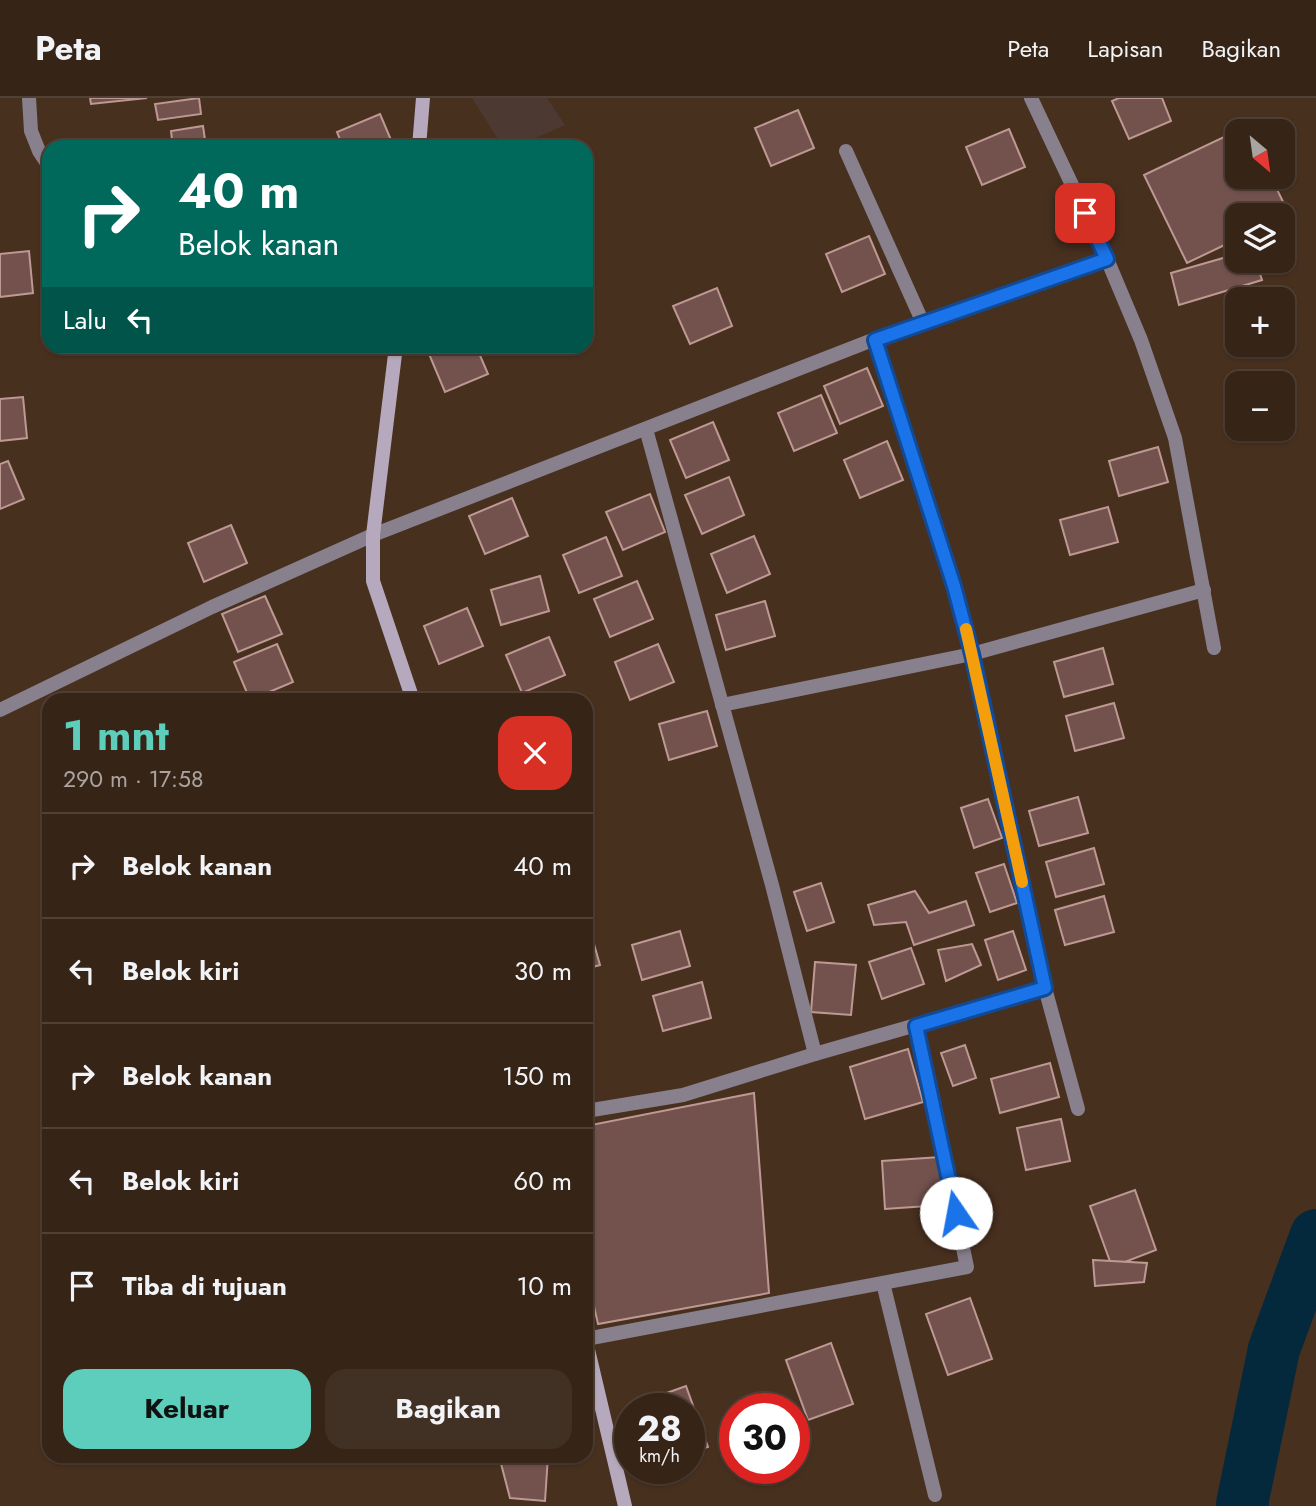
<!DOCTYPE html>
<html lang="id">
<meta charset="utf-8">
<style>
body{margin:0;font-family:Jost,sans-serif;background:#413024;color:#f1f3f6;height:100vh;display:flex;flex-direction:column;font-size:26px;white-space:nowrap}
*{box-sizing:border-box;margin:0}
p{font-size:23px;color:#aaa4a1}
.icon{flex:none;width:38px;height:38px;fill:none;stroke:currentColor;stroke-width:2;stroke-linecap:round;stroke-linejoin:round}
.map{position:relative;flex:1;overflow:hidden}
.drawer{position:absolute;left:42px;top:595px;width:551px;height:770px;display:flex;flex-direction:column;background:#362417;border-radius:21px;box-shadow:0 2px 5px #0004,0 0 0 2px #504136}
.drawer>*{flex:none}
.top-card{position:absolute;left:42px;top:42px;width:551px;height:214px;border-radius:21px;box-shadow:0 2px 5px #0004,0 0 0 2px #504136;background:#00695c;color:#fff;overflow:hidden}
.needle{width:46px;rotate:151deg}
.fabs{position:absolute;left:1225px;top:21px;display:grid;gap:14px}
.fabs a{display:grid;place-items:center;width:70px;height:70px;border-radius:14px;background:#362417;box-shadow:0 2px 5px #0004,0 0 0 2px #504136;font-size:35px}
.speed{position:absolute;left:614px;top:1295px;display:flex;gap:14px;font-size:35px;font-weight:700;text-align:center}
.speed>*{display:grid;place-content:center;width:91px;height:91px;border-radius:50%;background:#362417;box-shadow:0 2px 5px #0004,0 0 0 2px #504136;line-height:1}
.speed small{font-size:18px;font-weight:400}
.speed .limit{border:10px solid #d22;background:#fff;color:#111}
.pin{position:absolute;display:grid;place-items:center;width:60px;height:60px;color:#fff;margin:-30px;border-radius:14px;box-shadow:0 4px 10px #0006}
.me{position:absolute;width:77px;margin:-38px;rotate:348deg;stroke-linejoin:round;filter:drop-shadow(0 0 5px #0008)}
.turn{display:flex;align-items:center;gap:24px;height:147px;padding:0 21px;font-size:32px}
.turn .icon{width:91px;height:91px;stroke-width:2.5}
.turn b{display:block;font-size:49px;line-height:60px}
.then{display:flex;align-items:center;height:66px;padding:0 21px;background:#0003;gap:14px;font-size:26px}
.round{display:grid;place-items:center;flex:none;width:74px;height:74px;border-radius:21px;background:#413024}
.head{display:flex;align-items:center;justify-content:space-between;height:119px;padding:0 21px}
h1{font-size:42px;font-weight:700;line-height:52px;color:#5ccebb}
.cta{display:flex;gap:14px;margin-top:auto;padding:14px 21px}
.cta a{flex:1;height:80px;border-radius:21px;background:#5ccebb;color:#111;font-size:28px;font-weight:700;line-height:80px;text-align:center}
.cta a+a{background:#413024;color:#f1f3f6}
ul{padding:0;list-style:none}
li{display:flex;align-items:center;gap:21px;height:105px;padding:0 21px;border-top:2px solid #504136}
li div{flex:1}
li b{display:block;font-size:26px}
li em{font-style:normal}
header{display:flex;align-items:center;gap:42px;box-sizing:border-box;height:98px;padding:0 35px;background:#362417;border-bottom:2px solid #504136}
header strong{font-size:33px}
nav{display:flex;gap:38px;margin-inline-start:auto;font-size:24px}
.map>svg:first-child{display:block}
.medical{fill:#4c3932}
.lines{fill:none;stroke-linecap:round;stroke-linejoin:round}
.river{stroke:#04283c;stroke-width:52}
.building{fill:#73524e;stroke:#be9994;stroke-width:2}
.lane{stroke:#88808c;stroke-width:14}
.street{stroke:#88808c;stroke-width:14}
.secondary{stroke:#b6a9bd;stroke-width:14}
.route-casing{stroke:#114b97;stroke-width:18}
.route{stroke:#1a73e8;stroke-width:12}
.slow{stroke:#f59e0b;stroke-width:12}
</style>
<header>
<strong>Peta</strong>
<nav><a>Peta</a><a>Lapisan</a><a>Bagikan</a></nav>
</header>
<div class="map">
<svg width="1316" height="1408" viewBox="0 0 1316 1408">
<rect width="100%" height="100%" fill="#48301f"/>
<!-- medical -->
<path class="medical" d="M472,0H547L565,27L516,49H503Z"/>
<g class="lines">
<!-- river -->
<path class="river" d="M1243,1408L1242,1406L1274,1251L1316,1137"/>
</g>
<!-- building -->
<g class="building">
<path d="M90,0H147L91,6Z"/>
<path d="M199,0L201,16L158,22L155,6Z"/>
<path d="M1119,0H1162L1171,23L1129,41L1112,3Z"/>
<path d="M798,12L814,50L771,68L755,30Z"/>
<path d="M380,16L394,49H343L337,34Z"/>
<path d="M203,28L206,49H173L171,33Z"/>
<path d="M1247,28L1249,33H1237V79H1271L1289,116L1283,119V117H1237V141L1187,165L1144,77Z"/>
<path d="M1009,31L1025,69L982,87L966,49Z"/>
<path d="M869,138L885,176L842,194L826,156Z"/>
<path d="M29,153L33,195L0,199V156Z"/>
<path d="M1237,156V163H1256L1262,182L1179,207L1171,175Z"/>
<path d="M717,190L732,228L690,246L673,208Z"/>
<path d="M446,248H476L488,276L445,294L429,256Z"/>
<path d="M867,270L883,308L840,326L824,288Z"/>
<path d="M821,297L837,335L794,353L778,315Z"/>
<path d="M23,299L27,340L0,343V301Z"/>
<path d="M713,324L729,362L686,380L670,342Z"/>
<path d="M887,343L903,382L860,400L844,362Z"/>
<path d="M1158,349L1168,384L1119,398L1109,363Z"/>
<path d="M8,363L24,401L0,411V366Z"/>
<path d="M729,379L744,417L702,436L685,397Z"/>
<path d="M650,396L665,434L623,452L606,414Z"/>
<path d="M512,400L528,438L485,456L469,418Z"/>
<path d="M1108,409L1118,444L1070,457L1060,422Z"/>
<path d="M231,427L247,465L204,484L188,445Z"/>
<path d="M754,438L770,476L727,495L711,456Z"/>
<path d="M606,439L622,478L579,495L563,457Z"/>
<path d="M540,478L549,513L501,527L491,492Z"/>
<path d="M637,483L653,521L610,539L594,501Z"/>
<path d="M265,498L282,536L238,554L222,516Z"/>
<path d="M765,503L775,538L726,552L716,517Z"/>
<path d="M467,510L483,548L439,566L424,528Z"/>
<path d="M549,539L565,577L522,595L506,557Z"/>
<path d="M277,546L293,584L250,602L234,564Z"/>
<path d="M658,546L674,584L630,602L615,564Z"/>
<path d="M1103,550L1113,586L1064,599L1054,564Z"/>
<path d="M1114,605L1124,640L1075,653L1066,618Z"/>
<path d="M707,613L717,648L669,662L659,626Z"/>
<path d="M1078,699L1088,735L1039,748L1029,713Z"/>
<path d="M988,701L1002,740L974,750L961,710Z"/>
<path d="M1094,750L1104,786L1056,799L1046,764Z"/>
<path d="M1004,766L1017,805L990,814L976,775Z"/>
<path d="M821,785L834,824L807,833L794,794Z"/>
<path d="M915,793L929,815L966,803L974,827L914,847L906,824L874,827L868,807Z"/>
<path d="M1104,798L1114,834L1065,847L1055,812Z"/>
<path d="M590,832L600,867L586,871V833Z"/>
<path d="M680,833L690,868L642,882L632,847Z"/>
<path d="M1013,833L1026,872L998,882L985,842Z"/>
<path d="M972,846L981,867L946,883L938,852Z"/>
<path d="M911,850L924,886L882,901L869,864Z"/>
<path d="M815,864L856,867L851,917L811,914Z"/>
<path d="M702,884L711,920L663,933L653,898Z"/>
<path d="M965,947L976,980L953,988L941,955Z"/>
<path d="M908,951L923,1004L865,1021L850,969Z"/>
<path d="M1050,965L1059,999L1000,1015L991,981Z"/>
<path d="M754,995L769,1195L598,1226L586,1173V1028Z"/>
<path d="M1061,1021L1070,1063L1026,1072L1017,1030Z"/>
<path d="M940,1059L942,1107L885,1111L882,1063Z"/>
<path d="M1135,1092L1156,1152L1112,1169L1090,1108Z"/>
<path d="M1093,1162L1147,1165L1144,1184L1095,1188Z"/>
<path d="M970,1200L992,1261L948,1277L926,1216Z"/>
<path d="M831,1245L853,1306L808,1322L786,1262Z"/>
<path d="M686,1288L708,1349L690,1355V1311H644L641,1304Z"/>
<path d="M499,1358H548L545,1403L510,1400Z"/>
</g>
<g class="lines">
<!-- lane -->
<g class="lane">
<path d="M846,53L923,225"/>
<path d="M1045,890L1078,1011"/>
</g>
<!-- street -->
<g class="street">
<path d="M29,0L31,33L39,53L49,68"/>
<path d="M1031,0L1107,161L1141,242L1175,340L1214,550"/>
<path d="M182,248H186"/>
<path d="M646,331L772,787L815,956"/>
<path d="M722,607L972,556L1204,492"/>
<path d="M0,612L212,509L373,437L875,241L1107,161"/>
<path d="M586,1013L683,997L815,956L1045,890L972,556L954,488L875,241"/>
<path d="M883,1185L935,1397"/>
<path d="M586,1241L967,1169L916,928"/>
</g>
<!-- secondary -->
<g class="secondary">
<path d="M419,49L423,0"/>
<path d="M396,248L373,437V483L413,602"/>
<path d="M586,1243L625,1408"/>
</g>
</g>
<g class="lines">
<!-- route casing -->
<g class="route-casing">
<path id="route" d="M956,1115L916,928L1045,890L972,556L954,488L875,242L1107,161L1085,115"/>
</g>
<!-- route -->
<use href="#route" class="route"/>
<!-- slow -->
<path class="slow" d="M966,531L1022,784"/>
</g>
</svg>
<div class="fabs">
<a><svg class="needle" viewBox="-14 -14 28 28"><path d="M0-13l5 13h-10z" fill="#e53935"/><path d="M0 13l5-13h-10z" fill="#aaa4a1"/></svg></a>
<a><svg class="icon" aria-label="layers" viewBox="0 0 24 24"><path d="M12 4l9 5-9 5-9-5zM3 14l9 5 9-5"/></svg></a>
<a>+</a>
<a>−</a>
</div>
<div class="speed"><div>28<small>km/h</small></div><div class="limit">30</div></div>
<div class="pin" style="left:1085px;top:115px;background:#d93025"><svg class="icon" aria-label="arrive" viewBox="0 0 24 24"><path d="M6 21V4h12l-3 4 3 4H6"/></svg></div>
<svg class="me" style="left:956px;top:1115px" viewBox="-20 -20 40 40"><circle r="19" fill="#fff"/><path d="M0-13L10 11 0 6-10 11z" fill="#1a73e8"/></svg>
<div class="top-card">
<div class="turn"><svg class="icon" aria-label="right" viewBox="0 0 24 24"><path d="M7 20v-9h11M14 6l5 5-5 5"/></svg><div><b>40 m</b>Belok kanan</div></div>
<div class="then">Lalu<svg class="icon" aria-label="left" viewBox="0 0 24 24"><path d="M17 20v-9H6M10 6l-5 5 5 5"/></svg></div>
</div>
<section class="drawer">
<div class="head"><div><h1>1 mnt</h1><p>290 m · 17:58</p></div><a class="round" style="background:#d93025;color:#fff"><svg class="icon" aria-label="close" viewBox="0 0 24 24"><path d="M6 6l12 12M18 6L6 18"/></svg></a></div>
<ul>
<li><svg class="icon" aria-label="right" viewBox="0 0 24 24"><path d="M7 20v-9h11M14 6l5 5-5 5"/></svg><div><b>Belok kanan</b></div><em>40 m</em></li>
<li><svg class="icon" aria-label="left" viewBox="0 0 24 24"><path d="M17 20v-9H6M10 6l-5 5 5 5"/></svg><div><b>Belok kiri</b></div><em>30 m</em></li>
<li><svg class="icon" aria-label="right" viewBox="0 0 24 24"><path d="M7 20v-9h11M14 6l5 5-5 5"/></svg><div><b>Belok kanan</b></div><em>150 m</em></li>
<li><svg class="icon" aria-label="left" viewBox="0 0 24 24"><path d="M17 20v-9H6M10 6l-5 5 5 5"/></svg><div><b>Belok kiri</b></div><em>60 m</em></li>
<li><svg class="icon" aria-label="arrive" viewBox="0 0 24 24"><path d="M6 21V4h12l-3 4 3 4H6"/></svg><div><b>Tiba di tujuan</b></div><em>10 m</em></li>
</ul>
<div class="cta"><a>Keluar</a><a>Bagikan</a></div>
</section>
</div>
